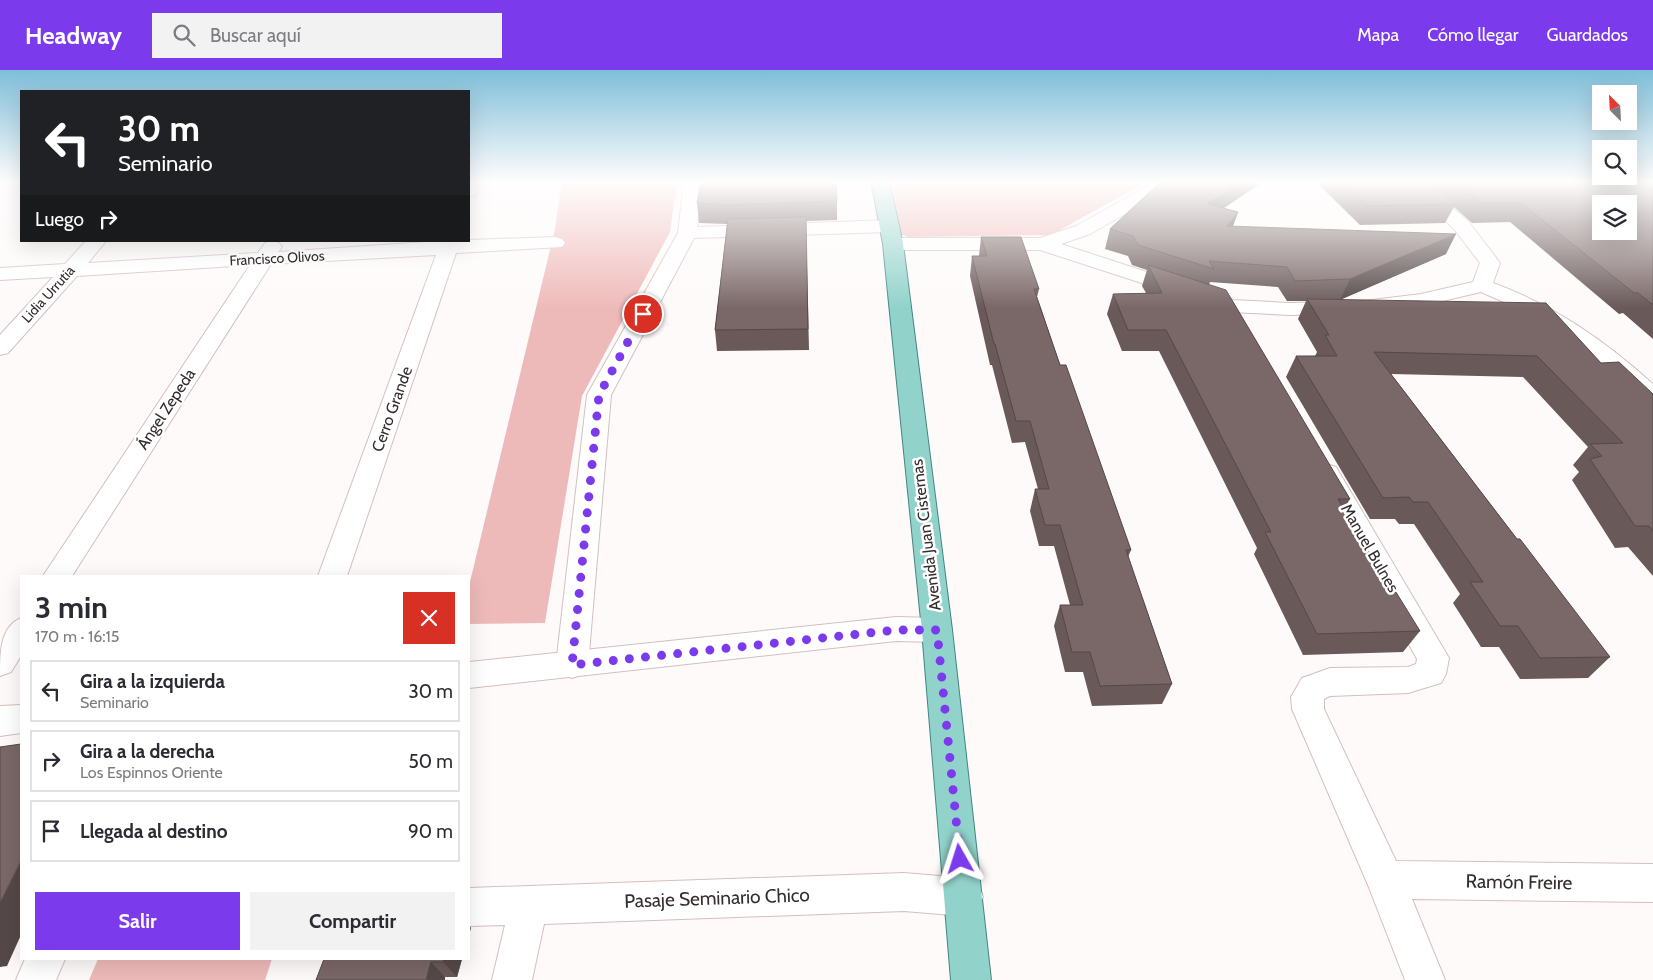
<!DOCTYPE html>
<html lang="es">
<meta charset="utf-8">
<style>
body{margin:0;font-family:Cabin,sans-serif;background:#f2f2f3;color:#2b2b33;height:100vh;display:flex;flex-direction:column;font-size:19px;white-space:nowrap}
*{box-sizing:border-box;margin:0}
p{font-size:16px;color:#7c7c81}
.icon{flex:none;width:28px;height:28px;fill:none;stroke:currentColor;stroke-width:2;stroke-linecap:round;stroke-linejoin:round}
.map{position:relative;flex:1;overflow:hidden}
.details{position:absolute;left:20px;top:505px;width:450px;height:385px;display:flex;flex-direction:column;background:#fff;border-radius:0px;box-shadow:0 5px 20px #0002}
.details>*{flex:none}
.banner{position:absolute;left:20px;top:20px;width:450px;height:152px;border-radius:0px;box-shadow:0 5px 20px #0002;background:#202124;color:#fff;overflow:hidden}
.needle{width:32px;rotate:336deg}
.tools{position:absolute;left:1592px;top:15px;display:grid;gap:10px}
.tools a{display:grid;place-items:center;width:45px;height:45px;border-radius:0px;background:#fff;box-shadow:0 5px 20px #0002;font-size:25px}
.pin{position:absolute;display:grid;place-items:center;width:42px;height:42px;color:#fff;margin:-21px;border:2px solid #fff;border-radius:50%;box-shadow:0 1px 5px #0007}
.me{position:absolute;width:55px;margin:-28px;rotate:354deg;stroke-linejoin:round;filter:drop-shadow(0 0 4px #0008)}
.turn{display:flex;align-items:center;gap:18px;height:105px;padding:0 15px;font-size:22px}
.turn .icon{width:65px;height:65px;stroke-width:2.5}
.turn b{display:block;font-size:35px;line-height:42px}
.then{display:flex;align-items:center;height:48px;padding:0 15px;background:#0003;gap:10px;font-size:19px}
.round{display:grid;place-items:center;flex:none;width:52px;height:52px;border-radius:0px;background:#f2f2f3}
.overview{display:flex;align-items:center;justify-content:space-between;height:85px;padding:0 15px}
h1{font-size:30px;font-weight:700;line-height:38px}
.primary-button{display:flex;gap:10px;margin-top:auto;padding:10px 15px}
.primary-button a{flex:1;height:58px;border-radius:0px;background:#7c3aed;color:#fff;font-size:20px;font-weight:700;line-height:58px;text-align:center}
.primary-button a+a{background:#f2f2f3;color:#2b2b33}
ul{padding:0;list-style:none}
li{display:flex;align-items:center;gap:15px;height:62px;margin:0 10px 8px;padding:0 5px;border:2px solid #e1e1e2;border-radius:0px}
li div{flex:1}
li b{display:block;font-size:19px}
li em{font-style:normal}
header{display:flex;align-items:center;gap:30px;box-sizing:border-box;height:70px;padding:0 25px;background:#7c3aed;color:#fff}
header strong{font-size:24px}
nav{display:flex;gap:28px;margin-inline-start:auto;font-size:18px}
.search{width:350px;height:45px;background:#f2f2f3;display:flex;align-items:center;gap:12px;box-sizing:border-box;padding:0 18px;border-radius:0px;color:#7c7c81;font-size:19px}
.map>svg:first-child{display:block}
.green{fill:#eebab9}
.lines{fill:none;stroke-linecap:round;stroke-linejoin:round}
.minor-casing{stroke:#d4bfbe;stroke-width:2}
.tertiary-casing{stroke:#d4bfbe;stroke-width:2}
.primary-casing{stroke:#41867e;stroke-width:2}
.minor{fill:#fff;fill-rule:evenodd}
.tertiary{fill:#fff;fill-rule:evenodd}
.primary{fill:#91d3cb;fill-rule:evenodd}
.wall{fill:#695959}
.shaded-wall{fill:#554848}
.building{fill:#7a6767;stroke:#554848;fill-rule:evenodd}
.route{stroke:#7c3aed;stroke-width:9;stroke-dasharray:0 16.2}
.labels{text-anchor:middle;dominant-baseline:central;stroke-width:5;stroke-linejoin:round;paint-order:stroke}
.far-street-label{font-size:14px;fill:#352d2d;stroke:#fff}
.street-label{font-size:16px;fill:#352d2d;stroke:#fff}
.near-street-label{font-size:19px;fill:#352d2d;stroke:#fff}
</style>
<header>
<strong>Headway</strong>
<div class="search"><svg class="icon" aria-label="search" viewBox="0 0 24 24"><circle cx="10" cy="10" r="6"/><path d="M15 15l6 6"/></svg>Buscar aquí</div>
<nav><a>Mapa</a><a>Cómo llegar</a><a>Guardados</a></nav>
</header>
<div class="map">
<svg width="1653" height="910" viewBox="0 0 1653 910">
<rect width="100%" height="100%" fill="#fefafa"/>
<!-- green -->
<g class="green">
<path d="M562,111H677L670,162L582,326L545,553L469,554V516L555,159Z"/>
<path d="M892,111H1148L1051,165L908,167L900,164Z"/>
<path d="M98,889H272L265,910H89Z"/>
</g>
<g class="lines">
<!-- minor casing -->
<g class="minor-casing">
<g id="minor">
<path d="M469,111H482L475,126L469,127Z"/>
<path d="M684,111H702L697,157L890,150L897,152L899,156L897,160L890,162L694,168L611,325L588,595L583,604L572,608L561,604L556,595L587,325L678,163Z"/>
<path d="M1156,111H1178L1175,115L1090,164L1061,174L1233,230L1290,233L1364,231L1421,224L1473,212L1480,193L1454,159L1402,111H1421L1468,151L1497,189L1500,193L1493,213C1554,235 1605,271 1653,314V334L1645,332L1607,298L1566,266L1522,240L1481,222L1421,236L1364,243L1290,245L1231,242L1040,180H893L886,178L883,174L886,170L893,168H1040L1076,156Z"/>
<path d="M555,167L562,169L565,173L562,177L456,183L347,506H318L436,185L271,194L72,506H43L250,195L77,206L8,283L0,285V265L53,207L0,210V198L65,194L86,171H106L88,193L258,183L265,173L272,171L279,173L282,177L278,182L441,171Z"/>
<path d="M1327,394L1336,397L1449,588L1446,604L1441,613L1408,623L1330,626L1324,629V639L1396,791L1653,794V832L1412,829L1445,910H1405L1368,815L1292,639L1291,627L1302,608L1330,598L1408,597L1416,594L1417,589L1314,403L1318,397Z"/>
<path d="M21,548V586L11,602L0,606C0,582 0,557 21,548Z"/>
<path d="M904,803L964,808L978,813L983,827L978,841L964,846L904,841L544,854L532,910H492L505,855L469,856V818Z"/>
<path d="M25,889H65L56,910H16Z"/>
</g>
</g>
<!-- tertiary casing -->
<g class="tertiary-casing">
<g id="tertiary">
<path d="M896,547L937,548L948,551L952,560L948,569L937,572L896,571L469,618V592Z"/>
<path d="M21,635V663L0,666V636Z"/>
</g>
</g>
<!-- primary casing -->
<g class="primary-casing">
<path id="primary" d="M871,111H889L903,174L952,560L991,910H951L922,560L883,174Z"/>
</g>
<!-- minor -->
<use href="#minor" class="minor"/>
<!-- tertiary -->
<use href="#tertiary" class="tertiary"/>
<!-- primary -->
<use href="#primary" class="primary"/>
</g>
<!-- wall -->
<g class="wall">
<path d="M1166,111H1264L1224,138L1238,142L1233,156L1446,184L1341,229L1601,293L1653,324V506L1628,477L1615,478L1572,410L1579,402L1573,395L1588,377L1523,307L1391,304L1517,469L1610,587L1588,608L1520,609L1499,577H1481L1453,533L1460,524L1414,454H1399L1395,449H1370L1286,307L1296,286H1315L1317,282L1298,249L1306,231H1287L1278,217L1210,212L1209,215L1350,429L1344,439L1391,519L1420,561L1403,582L1303,585L1254,484L1257,478L1159,281H1122L1107,244L1113,224L1146,223L1142,216L1147,200L1132,195L1128,186L1105,179L1110,159Z"/>
<path d="M1315,111H1653V269L1623,243L1619,244L1510,152L1472,153L1454,137L1445,153L1360,155Z"/>
<path d="M837,131V150L806,151L809,280L717,281L715,260L727,154L699,153L697,133Z"/>
<path d="M981,167L1039,219L1037,227L1060,295L1131,480L1128,487L1172,614L1162,634L1092,636L1083,602H1065L1054,556L1060,535H1070L1054,476H1039L1030,441L1035,419H1038L1025,372L1012,373L992,295H990L970,206L972,186H979Z"/>
<path d="M324,889H462L457,907H445Z"/>
</g>
<!-- shaded-wall -->
<g class="shaded-wall">
<path d="M1242,111H1264L1201,153L1207,134Z"/>
<path d="M1238,142L1231,161L1227,156Z"/>
<path d="M1456,164L1446,184L1340,230L1350,209Z"/>
<path d="M21,791V865L7,896L0,897V833Z"/>
<path d="M469,855L471,858L469,865Z"/>
<path d="M444,889H462L457,907L443,892Z"/>
<path d="M431,892L445,907V910H426Z"/>
</g>
<!-- building -->
<g class="building">
<path d="M701,111H836L837,131L729,135L697,133Z"/>
<path d="M1166,111H1242L1207,134L1238,142L1227,156L1456,164L1350,209L1295,211L1287,197L1209,191L1214,199L1138,175L1133,166L1110,159L1156,116Z"/>
<path d="M1342,111H1430L1455,134L1369,136Z"/>
<path d="M1455,111H1653V235L1638,223H1634L1521,133H1482ZM1601,134H1629V161H1601Z"/>
<path d="M806,147L808,259L715,260L728,149Z"/>
<path d="M981,167H1021L1039,219H1034L1060,295H1066L1131,480H1126L1172,614L1100,616L1090,582H1072L1060,535H1083L1060,455H1045L1035,419H1049L1030,351H1016L995,274H994L972,186H987Z"/>
<path d="M1148,195L1226,220L1350,429H1338L1391,519H1394L1420,561L1317,564L1265,462H1271L1166,260H1128L1113,224L1162,223Z"/>
<path d="M1307,229L1546,233L1601,293L1619,292L1653,324V461L1649,456H1635L1590,389L1602,386L1590,374L1623,373L1537,286L1374,282L1517,469H1520L1610,587L1540,588L1518,556H1500L1470,512H1483L1428,432H1413L1409,427L1383,428L1296,286H1337L1325,265H1329Z"/>
<path d="M21,674V791L0,833V677Z"/>
<path d="M324,889H444L443,892H431L426,910H316Z"/>
</g>
<!-- sky -->
<linearGradient id="sky" x2="0" y2="1"><stop stop-color="#7fbed9"/><stop offset="0.47" stop-color="#fffdfd"/><stop offset="1" stop-color="#fffdfd" stop-opacity="0"/></linearGradient>
<rect width="1653" height="238" fill="url(#sky)"/>
<g class="lines">
<!-- route -->
<path class="route" d="M643,244L599,325L572,595L896,560H937L960,789"/>
</g>
<g class="labels">
<!-- far-street labels -->
<g class="far-street-label">
<text transform="translate(277 188) rotate(-3)">Francisco Olivos</text>
<text transform="translate(48 224) rotate(-48)">Lidia Urrutia</text>
</g>
<!-- street labels -->
<g class="street-label">
<text transform="translate(166 339) rotate(-57)">Ángel Zepeda</text>
<text transform="translate(392 339) rotate(-70)">Cerro Grande</text>
<text transform="translate(926 465) rotate(-97)">Avenida Juan Cisternas</text>
<text transform="translate(1370 478) rotate(60)">Manuel Bulnes</text>
</g>
<!-- near-street labels -->
<g class="near-street-label">
<text transform="translate(1519 812) rotate(1)">Ramón Freire</text>
<text transform="translate(717 828) rotate(-2)">Pasaje Seminario Chico</text>
</g>
</g>
</svg>
<div class="tools">
<a><svg class="needle" viewBox="-14 -14 28 28"><path d="M0-13l5 13h-10z" fill="#e53935"/><path d="M0 13l5-13h-10z" fill="#7c7c81"/></svg></a>
<a><svg class="icon" aria-label="search" viewBox="0 0 24 24"><circle cx="10" cy="10" r="6"/><path d="M15 15l6 6"/></svg></a>
<a><svg class="icon" aria-label="layers" viewBox="0 0 24 24"><path d="M12 4l9 5-9 5-9-5zM3 14l9 5 9-5"/></svg></a>
</div>
<div class="pin" style="left:643px;top:244px;background:#d93025"><svg class="icon" aria-label="arrive" viewBox="0 0 24 24"><path d="M6 21V4h12l-3 4 3 4H6"/></svg></div>
<svg class="me" style="left:960px;top:789px" viewBox="-20 -20 40 40"><path d="M0-17L14 15 0 8-14 15z" fill="#7c3aed" stroke="#fff" stroke-width="4"/></svg>
<div class="banner">
<div class="turn"><svg class="icon" aria-label="left" viewBox="0 0 24 24"><path d="M17 20v-9H6M10 6l-5 5 5 5"/></svg><div><b>30 m</b>Seminario</div></div>
<div class="then">Luego<svg class="icon" aria-label="right" viewBox="0 0 24 24"><path d="M7 20v-9h11M14 6l5 5-5 5"/></svg></div>
</div>
<section class="details">
<div class="overview"><div><h1>3 min</h1><p>170 m · 16:15</p></div><a class="round" style="background:#d93025;color:#fff"><svg class="icon" aria-label="close" viewBox="0 0 24 24"><path d="M6 6l12 12M18 6L6 18"/></svg></a></div>
<ul>
<li><svg class="icon" aria-label="left" viewBox="0 0 24 24"><path d="M17 20v-9H6M10 6l-5 5 5 5"/></svg><div><b>Gira a la izquierda</b><p>Seminario</p></div><em>30 m</em></li>
<li><svg class="icon" aria-label="right" viewBox="0 0 24 24"><path d="M7 20v-9h11M14 6l5 5-5 5"/></svg><div><b>Gira a la derecha</b><p>Los Espinnos Oriente</p></div><em>50 m</em></li>
<li><svg class="icon" aria-label="arrive" viewBox="0 0 24 24"><path d="M6 21V4h12l-3 4 3 4H6"/></svg><div><b>Llegada al destino</b></div><em>90 m</em></li>
</ul>
<div class="primary-button"><a>Salir</a><a>Compartir</a></div>
</section>
</div>
